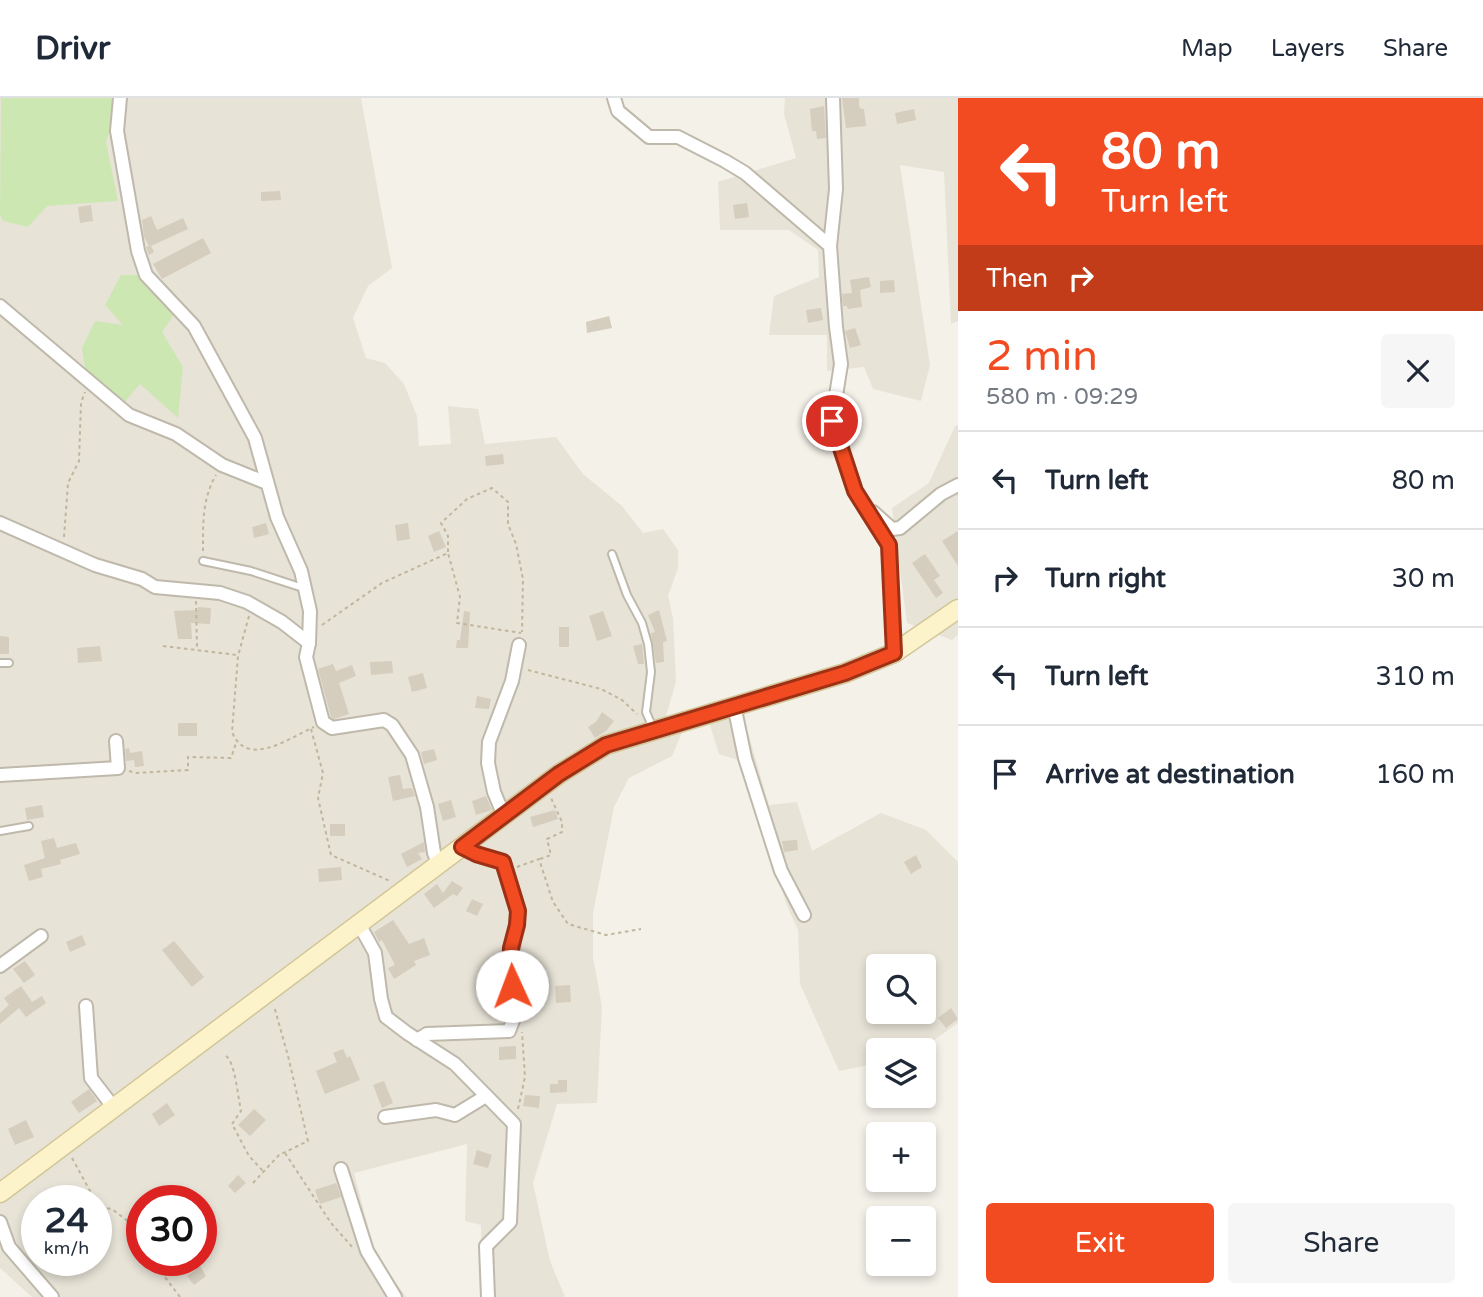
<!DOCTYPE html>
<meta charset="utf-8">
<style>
body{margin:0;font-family:"Varela Round",sans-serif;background:#f6f6f7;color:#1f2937;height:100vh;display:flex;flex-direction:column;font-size:26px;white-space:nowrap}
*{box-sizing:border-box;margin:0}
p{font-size:23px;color:#747a83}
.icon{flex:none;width:38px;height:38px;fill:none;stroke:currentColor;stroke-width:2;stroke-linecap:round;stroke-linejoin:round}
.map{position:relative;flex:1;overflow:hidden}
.sheet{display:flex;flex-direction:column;background:#fff;width:525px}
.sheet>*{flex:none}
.hud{background:#f34b21;color:#fff;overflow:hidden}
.buttons{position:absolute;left:866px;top:856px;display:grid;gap:14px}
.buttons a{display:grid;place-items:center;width:70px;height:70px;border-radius:7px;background:#fff;box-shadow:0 4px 10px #0003;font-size:35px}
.speed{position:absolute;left:21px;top:1087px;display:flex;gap:14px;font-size:35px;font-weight:700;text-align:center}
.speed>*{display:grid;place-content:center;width:91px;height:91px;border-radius:50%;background:#fff;box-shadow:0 4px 10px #0003;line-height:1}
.speed small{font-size:18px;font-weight:400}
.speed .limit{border:10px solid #d22;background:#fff;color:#111}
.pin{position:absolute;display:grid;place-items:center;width:60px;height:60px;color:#fff;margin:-30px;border:4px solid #fff;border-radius:50%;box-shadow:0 2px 7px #0007}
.me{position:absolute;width:77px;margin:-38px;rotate:358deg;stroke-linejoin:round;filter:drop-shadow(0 0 5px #0008)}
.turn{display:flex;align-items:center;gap:24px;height:147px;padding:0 28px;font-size:32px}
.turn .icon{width:91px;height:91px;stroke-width:2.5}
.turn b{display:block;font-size:49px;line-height:60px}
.then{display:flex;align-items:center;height:66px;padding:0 28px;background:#0003;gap:14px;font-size:26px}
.round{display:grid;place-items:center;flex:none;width:74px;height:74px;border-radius:7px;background:#f6f6f7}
.summary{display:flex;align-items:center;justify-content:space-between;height:119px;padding:0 28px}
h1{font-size:42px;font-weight:600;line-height:52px;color:#f34b21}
.cta{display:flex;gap:14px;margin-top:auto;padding:14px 28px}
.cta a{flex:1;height:80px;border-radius:7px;background:#f34b21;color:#fff;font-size:28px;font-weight:600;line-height:80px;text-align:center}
.cta a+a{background:#f6f6f7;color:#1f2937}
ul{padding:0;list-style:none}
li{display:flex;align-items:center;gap:21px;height:98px;padding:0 28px;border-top:2px solid #e0e1e3}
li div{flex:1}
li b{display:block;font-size:26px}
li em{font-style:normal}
header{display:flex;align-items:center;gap:42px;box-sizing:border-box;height:98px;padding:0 35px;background:#fff;border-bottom:2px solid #e0e1e3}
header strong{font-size:33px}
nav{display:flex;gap:38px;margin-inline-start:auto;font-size:24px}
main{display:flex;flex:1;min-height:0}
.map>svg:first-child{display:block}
.residential{fill:#e8e3d7;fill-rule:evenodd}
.green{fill:#cde7b3}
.building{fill:#d5cdbe}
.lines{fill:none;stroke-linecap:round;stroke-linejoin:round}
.service-casing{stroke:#bfb9ab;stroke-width:10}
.minor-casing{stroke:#bfb9ab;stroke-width:16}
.secondary-casing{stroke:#d2c699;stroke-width:21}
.path{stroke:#c0b69d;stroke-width:2;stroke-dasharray:3.5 3.5;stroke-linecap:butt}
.service{stroke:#fff;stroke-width:6}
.minor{stroke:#fff;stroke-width:12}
.secondary{stroke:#fdf3ca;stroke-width:18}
.route-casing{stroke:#9e3115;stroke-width:18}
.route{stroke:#f34b21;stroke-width:12}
</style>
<header>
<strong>Drivr</strong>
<nav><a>Map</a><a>Layers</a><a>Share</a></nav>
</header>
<main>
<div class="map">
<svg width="958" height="1199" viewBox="0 0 958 1199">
<rect width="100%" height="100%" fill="#f4f1e9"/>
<!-- residential -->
<g class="residential">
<path d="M0,0H361L392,170L368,188L353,220L366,260L385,265L404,286L417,318L419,348L451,346L448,308L478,311L485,346L556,339L583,376L622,408L643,435L663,431L678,452V470L668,498L673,520L676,584L661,635L684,630L672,658L629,680L614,709L593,815V859L602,909L597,1005L557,1006L533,1085L550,1163L565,1199H482L481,1127L465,1123L467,1046L354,1075L375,1155L406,1199H32L0,1170ZM37,1102H96V1162H37ZM142,1102H201V1162H142Z"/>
<path d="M785,0H958V223L951,226L944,74L900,67L930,267L921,303L873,291L864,269L827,273V237H769L774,198L819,179L818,152L789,132H720L718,84L796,60L784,16Z"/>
<path d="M958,327V537L952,542L907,525L892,410L929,385L955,328Z"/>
<path d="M738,600L769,707L797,704L812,753L881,715L926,732L958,764V925L920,952H878V965L839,973L800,886L798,832L788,810L738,662L719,656L709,624ZM878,868H924V914H878Z"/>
</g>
<!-- green -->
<g class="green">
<path d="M1,0H120L106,44L118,103L47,108L28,129L3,123L0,117Z"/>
<path d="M121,177H146L178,211L162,234L183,269L178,320L140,286L122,307L85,270L82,250L95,223L123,227L105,207Z"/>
</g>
<!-- building -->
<g class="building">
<path d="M842,0H859V8L861,11H864L866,28L846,30Z"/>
<path d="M824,8L826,40L817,41L816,33H812L810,11Z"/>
<path d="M914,11L916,22L897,26L895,15Z"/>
<path d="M280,93L281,102L261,103V94Z"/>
<path d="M747,105L749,119L735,121L733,107Z"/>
<path d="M91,107L93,123L80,125L78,109Z"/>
<path d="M151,118L157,132L183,120L188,131L151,148L154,154L149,157L146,149L149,148L144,139L142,122Z"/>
<path d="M203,140L211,155L162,181L153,166Z"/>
<path d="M869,179L871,189L860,192L862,209L848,211L847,208H843L842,196L852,195L850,182Z"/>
<path d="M894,182L895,194L880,195V183Z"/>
<path d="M821,210L823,222L808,225L806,212Z"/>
<path d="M609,218L612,230L587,235L586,224Z"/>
<path d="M855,230L861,247L850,250L845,233Z"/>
<path d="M503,356L504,366L486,368L485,358Z"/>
<path d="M266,425L269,436L254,440L252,429Z"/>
<path d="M408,425L410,441L397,443L395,427Z"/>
<path d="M439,433L446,449L434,454L428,438Z"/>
<path d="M958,433V468L942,443Z"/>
<path d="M925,456L940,478L934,482L943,495L936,500L912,465Z"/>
<path d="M198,509L211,510L210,526L191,525L192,541H178L174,513L198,512Z"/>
<path d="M659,512L667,543L663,544L664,564L656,565L651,535L655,534L648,517Z"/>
<path d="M464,513L470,514L468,550H456L457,542H460Z"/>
<path d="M603,513L612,538L597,543L589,518Z"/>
<rect x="559" y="529" width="10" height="20"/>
<path d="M0,538L9,539V556H0Z"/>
<path d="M642,546L644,566H638L633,548Z"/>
<path d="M100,548L102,563L78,565L77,550Z"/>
<path d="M392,563L393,575L371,577L370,564Z"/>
<path d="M333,566L336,573L352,567L356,578L339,585L349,616L334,621L331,619L318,571Z"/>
<path d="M423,575L427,590L412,594L408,579Z"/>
<path d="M477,598L491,601L489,611L475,610Z"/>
<path d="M602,614L614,623L606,633L595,640L588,629L596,624Z"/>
<rect x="178" y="625" width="19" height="13"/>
<path d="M129,650L130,655L142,653L144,668L135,669L134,662L126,663L125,651Z"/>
<path d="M434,651L437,662L424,666L421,654Z"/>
<path d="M400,677L403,691L412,690L415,698L393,703L388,679Z"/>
<path d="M486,698L492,712L476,717L472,703Z"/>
<path d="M451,702L456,719L443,723L438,706Z"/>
<path d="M42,707L44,719L27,722L25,710Z"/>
<path d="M555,712L558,721L533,729L530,719Z"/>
<rect x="330" y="726" width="15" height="12"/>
<path d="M54,740L57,750L76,745L80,756L60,762L61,766L41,771L43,779L29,783L24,767L45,760L41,743Z"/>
<path d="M797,742L798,752L784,754L782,743Z"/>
<path d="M424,744L425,754L418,755L422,761L407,769L401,756Z"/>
<path d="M916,757L922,769L911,776L904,764Z"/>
<path d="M341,769L342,782L319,784L318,771Z"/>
<path d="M452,783L463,790L457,798L453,796L434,810L424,796L437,786L443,795Z"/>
<path d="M472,801L483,806L477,818L466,813Z"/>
<path d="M393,822L409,846L424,840L430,857L414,863L416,867L394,881L388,870L395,867L382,842L379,844L374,834Z"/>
<path d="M82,837L86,847L70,854L66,844Z"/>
<path d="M174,843L204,879L192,889L162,852Z"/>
<path d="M25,863L35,877L24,885L13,871Z"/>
<path d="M570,887L571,904L556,905L555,888Z"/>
<path d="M21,888L32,904L42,898L46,905L26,919L19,910L0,926V915L9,907L4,900Z"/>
<path d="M951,910L958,921L946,930L938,920Z"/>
<path d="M516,948V961L499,962V949Z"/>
<path d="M343,951L347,960L350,958L360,982L325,996L316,973L337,964L333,955Z"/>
<path d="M558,982H567V994L550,995V986H558Z"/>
<path d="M384,983L393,1005L382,1010L373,987Z"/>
<path d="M89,991L97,1003L79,1015L71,1004Z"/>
<path d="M525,997L540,998L539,1010L523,1008Z"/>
<path d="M167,1005L175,1017L159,1028L152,1016Z"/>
<path d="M254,1011L266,1022L250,1038L238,1027Z"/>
<path d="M26,1022L34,1039L15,1047L8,1031Z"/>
<path d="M477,1052L492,1057L488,1070L473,1066Z"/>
<path d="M238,1077L246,1085L235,1095L228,1088Z"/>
<path d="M336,1085L341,1099L320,1106L315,1092Z"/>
<path d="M200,1168L206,1178L194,1187L187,1178Z"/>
</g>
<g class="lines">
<!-- service casing -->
<g class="service-casing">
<g id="service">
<path d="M612,456L627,497L642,525L648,546L651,574L646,614L653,630"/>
<path d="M203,463L251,473L303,490"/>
<path d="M0,565H9"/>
<path d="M0,733L29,728"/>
</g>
</g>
<!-- minor casing -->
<g class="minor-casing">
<g id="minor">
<path d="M120,0L117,33L138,153L146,177L194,228L255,340L277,419L301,473L310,513L309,545L306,559L323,624L332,630L384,622L392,627L412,657L427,709L434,755L439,767"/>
<path d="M614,0L618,13L649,39H678L725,63L745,75L830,148"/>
<path d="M833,0L836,91L830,148L836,229L841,266L832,323L855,393L889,447L894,555"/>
<path d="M0,208L129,317L176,336L222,367L267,385"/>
<path d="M873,414L892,431L900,430L941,396L958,387"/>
<path d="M0,425L95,467L142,481L155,489L220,495L247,504L282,524L309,545"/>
<path d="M734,607L745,660L781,773L804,817"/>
<path d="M0,677L118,670L116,643"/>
<path d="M504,718L494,694L488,665L489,644L512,583L519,547"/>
<path d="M359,826L375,855L381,901L386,919L407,935L455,966L514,1026L510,1124L486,1148L488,1199"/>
<path d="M0,868L41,838"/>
<path d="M86,908L91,980L114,1010"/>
<path d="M417,942L427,936L509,933L517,912L510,871L518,813L503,763L476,756L462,749"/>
<path d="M385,1019L436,1012L455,1017L486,998"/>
<path d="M341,1071L367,1153L395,1199"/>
<path d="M0,1124L9,1149L52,1199"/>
</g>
</g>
<!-- secondary casing -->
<g class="secondary-casing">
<path id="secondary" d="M0,1095L559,676L606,647L845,575L894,555L958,511"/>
</g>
<!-- path -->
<g class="path">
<path d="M64,439L68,385L79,363L81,305L85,294"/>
<path d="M203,453C203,426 202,401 216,377"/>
<path d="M448,454V438L441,425L467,401L492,390L508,404V426L516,446L523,481L522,534"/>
<path d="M196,503L197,551"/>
<path d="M249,518L238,558L232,634C247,671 289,640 314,629"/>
<path d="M322,527L382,485L448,455L460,499L457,525L521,535"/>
<path d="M163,548L237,557"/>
<path d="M528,572L601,591L622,602L637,616"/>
<path d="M311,631L323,675L318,700L331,757L390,783"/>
<path d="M129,673L136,675L188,672V659L231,660L236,645"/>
<path d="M540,761L551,757L547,741L562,734V724L551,700"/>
<path d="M517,769L539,761L553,804L568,826L606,837L641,831"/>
<path d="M226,958C235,964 238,999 241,1013L232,1026L249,1058L263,1073"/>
<path d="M518,1011L525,979L522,934"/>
<path d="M285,1055L331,1125L353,1150"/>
<path d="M72,1060L95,1102"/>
<path d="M253,1085L279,1057L308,1043L288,958L274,908"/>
<path d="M96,1104L99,1109L112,1111L142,1134"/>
<path d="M156,1162L155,1166L180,1199"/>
</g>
<!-- service -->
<use href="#service" class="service"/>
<!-- minor -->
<use href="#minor" class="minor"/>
<!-- secondary -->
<use href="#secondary" class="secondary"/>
</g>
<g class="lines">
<!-- route casing -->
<g class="route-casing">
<path id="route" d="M512,888L510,871L511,850L517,827L518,813L503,764L476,756L462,749L559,676L606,647L845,575L894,555L889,447L855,393L832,323"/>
</g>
<!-- route -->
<use href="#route" class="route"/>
</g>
</svg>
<div class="buttons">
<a><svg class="icon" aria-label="search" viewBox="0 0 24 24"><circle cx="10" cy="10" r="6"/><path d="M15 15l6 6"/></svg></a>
<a><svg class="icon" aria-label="layers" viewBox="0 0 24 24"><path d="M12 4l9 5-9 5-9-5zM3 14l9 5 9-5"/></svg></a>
<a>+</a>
<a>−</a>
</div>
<div class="speed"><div>24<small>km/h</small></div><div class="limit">30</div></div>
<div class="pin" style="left:832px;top:323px;background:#d93025"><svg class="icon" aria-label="arrive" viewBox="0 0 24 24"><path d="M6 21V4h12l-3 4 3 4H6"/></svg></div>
<svg class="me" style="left:512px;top:888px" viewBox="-20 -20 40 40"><circle r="19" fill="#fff"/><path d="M0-13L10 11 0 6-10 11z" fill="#f34b21"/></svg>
</div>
<section class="sheet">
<div class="hud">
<div class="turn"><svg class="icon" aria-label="left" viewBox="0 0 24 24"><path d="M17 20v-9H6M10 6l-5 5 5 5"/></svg><div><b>80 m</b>Turn left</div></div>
<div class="then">Then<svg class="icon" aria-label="right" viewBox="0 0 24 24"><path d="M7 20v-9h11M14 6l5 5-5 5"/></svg></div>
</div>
<div class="summary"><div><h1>2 min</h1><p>580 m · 09:29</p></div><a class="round"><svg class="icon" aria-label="close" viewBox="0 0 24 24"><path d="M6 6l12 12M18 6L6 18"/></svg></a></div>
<ul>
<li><svg class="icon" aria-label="left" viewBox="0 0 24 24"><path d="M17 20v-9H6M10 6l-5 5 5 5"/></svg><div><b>Turn left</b></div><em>80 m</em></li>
<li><svg class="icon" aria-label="right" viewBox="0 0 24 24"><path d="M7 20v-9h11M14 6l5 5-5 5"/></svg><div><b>Turn right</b></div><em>30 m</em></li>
<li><svg class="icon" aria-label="left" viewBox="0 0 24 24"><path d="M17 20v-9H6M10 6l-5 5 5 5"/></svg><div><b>Turn left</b></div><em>310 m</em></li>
<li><svg class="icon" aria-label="arrive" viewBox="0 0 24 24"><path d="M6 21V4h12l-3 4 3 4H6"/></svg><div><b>Arrive at destination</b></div><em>160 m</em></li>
</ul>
<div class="cta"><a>Exit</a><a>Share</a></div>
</section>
</main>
